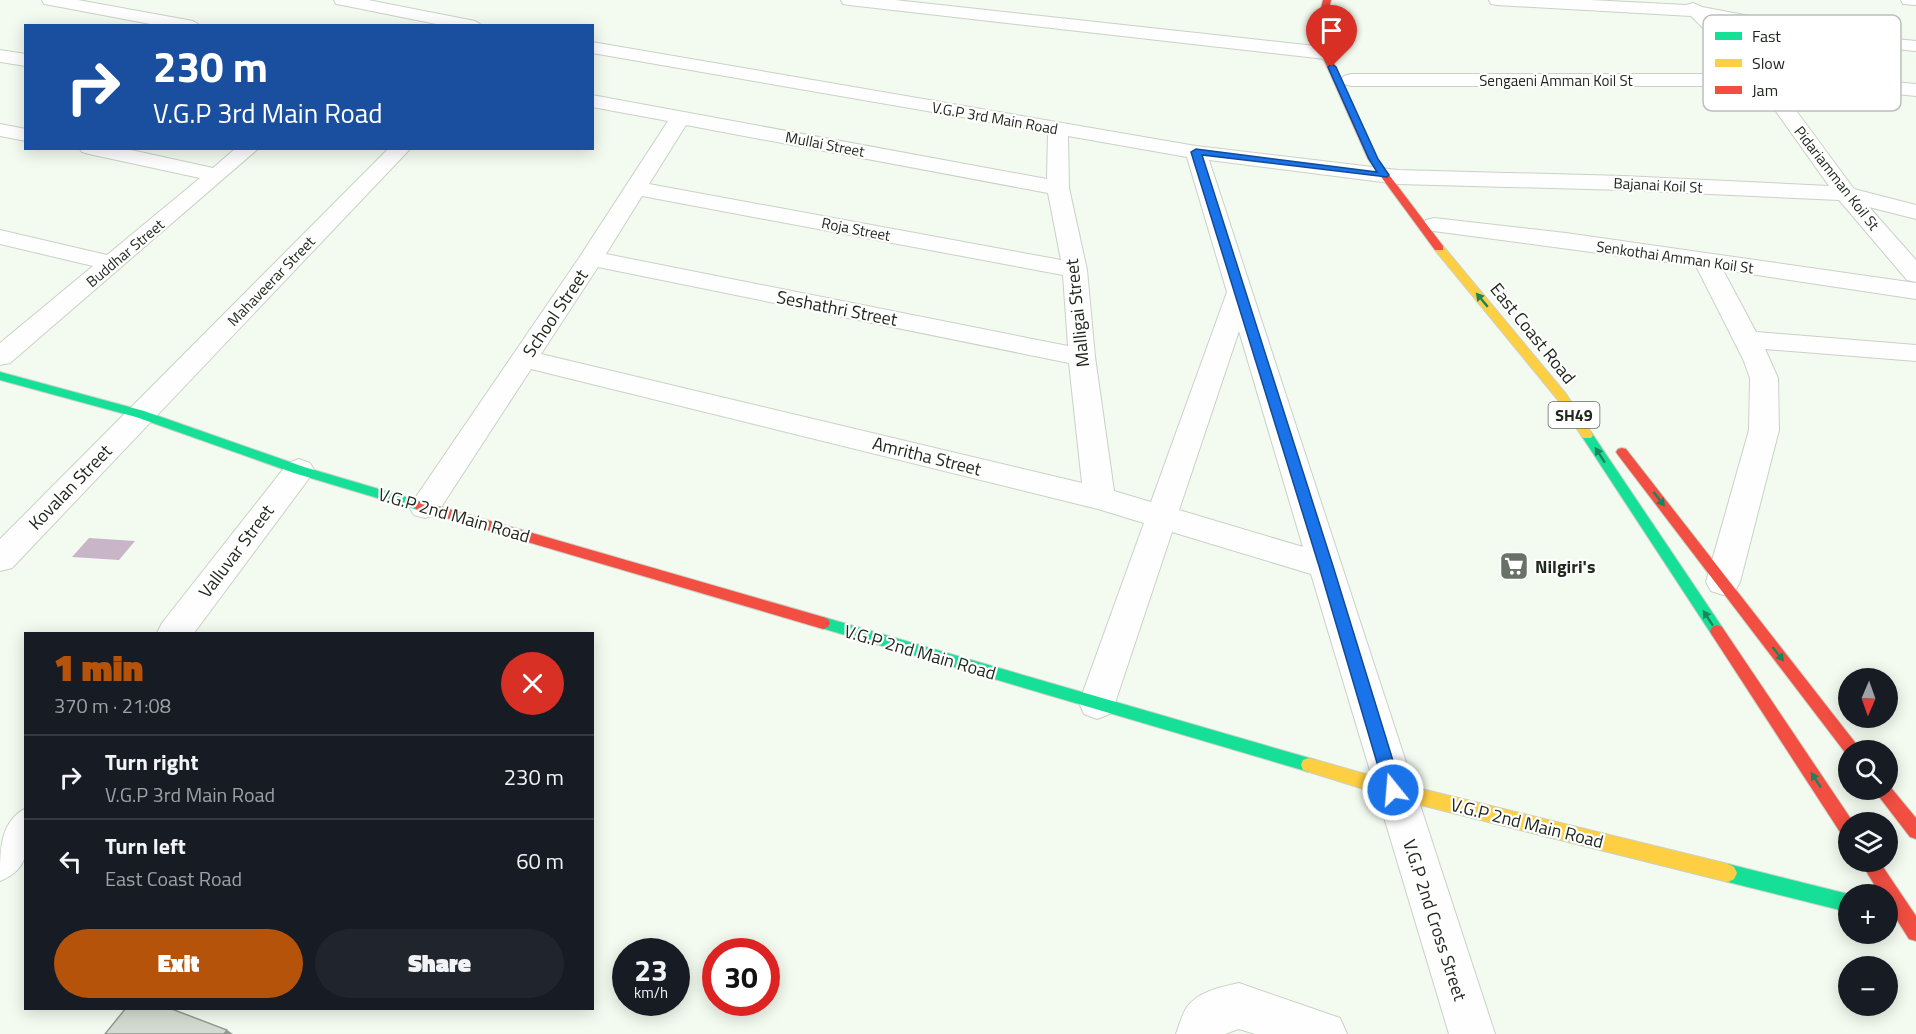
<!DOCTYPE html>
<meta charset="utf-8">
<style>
body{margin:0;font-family:"Titillium Web",sans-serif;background:#20242c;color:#f1f3f6;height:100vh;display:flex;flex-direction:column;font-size:22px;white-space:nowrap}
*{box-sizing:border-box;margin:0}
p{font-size:20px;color:#9ea1a6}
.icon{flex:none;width:33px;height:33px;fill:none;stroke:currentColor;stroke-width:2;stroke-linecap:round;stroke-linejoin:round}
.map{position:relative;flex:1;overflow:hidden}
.details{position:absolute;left:24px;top:632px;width:570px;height:378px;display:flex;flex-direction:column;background:#171b24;border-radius:0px;box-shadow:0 3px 15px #0003}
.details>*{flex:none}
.banner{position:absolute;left:24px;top:24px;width:570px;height:126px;border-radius:0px;box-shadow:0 3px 15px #0003;background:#1a4fa0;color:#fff;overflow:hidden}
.needle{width:39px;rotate:182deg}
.buttons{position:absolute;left:1838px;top:668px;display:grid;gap:12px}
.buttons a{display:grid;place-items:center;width:60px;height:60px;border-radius:50%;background:#171b24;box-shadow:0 3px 15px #0003;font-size:30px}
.speed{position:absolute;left:612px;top:938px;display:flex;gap:12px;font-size:30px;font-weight:700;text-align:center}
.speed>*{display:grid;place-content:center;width:78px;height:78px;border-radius:50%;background:#171b24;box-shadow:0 3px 15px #0003;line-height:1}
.speed small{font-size:15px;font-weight:400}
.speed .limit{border:9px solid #d22;background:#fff;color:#111}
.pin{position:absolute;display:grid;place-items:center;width:51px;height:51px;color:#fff;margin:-62px -26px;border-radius:50% 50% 50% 0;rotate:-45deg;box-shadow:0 0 6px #0007}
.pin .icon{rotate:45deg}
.me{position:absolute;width:66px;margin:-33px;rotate:343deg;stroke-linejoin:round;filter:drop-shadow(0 0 4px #0008)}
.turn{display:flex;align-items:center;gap:21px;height:126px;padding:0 30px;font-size:27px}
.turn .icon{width:78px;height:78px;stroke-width:2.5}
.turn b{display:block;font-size:42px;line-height:51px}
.round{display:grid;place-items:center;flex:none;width:63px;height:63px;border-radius:32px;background:#20242c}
.summary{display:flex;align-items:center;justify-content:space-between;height:102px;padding:0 30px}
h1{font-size:36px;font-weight:800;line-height:45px;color:#b45309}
.primary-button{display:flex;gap:12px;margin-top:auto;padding:12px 30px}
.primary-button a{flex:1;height:69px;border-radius:36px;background:#b45309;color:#fff;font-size:24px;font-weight:800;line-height:69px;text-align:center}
.primary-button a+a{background:#20242c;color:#f1f3f6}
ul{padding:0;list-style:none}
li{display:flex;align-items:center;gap:18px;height:84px;padding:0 30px;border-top:2px solid #363941}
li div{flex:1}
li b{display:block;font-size:22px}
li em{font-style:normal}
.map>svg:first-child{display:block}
.water{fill:#c8b5c8}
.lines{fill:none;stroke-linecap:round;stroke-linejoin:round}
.street-casing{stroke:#cad1c7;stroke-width:2}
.fast-casing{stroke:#cad1c7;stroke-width:2}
.slow-casing{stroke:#cad1c7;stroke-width:2}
.jam-casing{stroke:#cad1c7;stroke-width:2}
.street{fill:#fdfefd;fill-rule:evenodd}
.fast{fill:#16e098;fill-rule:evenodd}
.slow{fill:#ffcf43;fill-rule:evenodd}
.jam{fill:#f24e42;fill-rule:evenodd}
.shaded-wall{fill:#949992}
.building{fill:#d3dbd0;stroke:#949992;stroke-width:1.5}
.oneway{fill:#1c845b}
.route{fill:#1a73e8;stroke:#114b97;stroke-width:1.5}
.labels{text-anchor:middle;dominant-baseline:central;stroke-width:4.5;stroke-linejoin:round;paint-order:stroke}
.far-street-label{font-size:15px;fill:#21291e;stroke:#fff}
.shield{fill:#fff;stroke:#646962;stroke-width:1.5}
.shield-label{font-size:16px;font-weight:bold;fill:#21291e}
.street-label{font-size:18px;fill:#21291e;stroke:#fff}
.poi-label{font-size:18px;font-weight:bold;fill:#21291e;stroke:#fff;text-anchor:start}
.key{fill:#fff;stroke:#bcbfbc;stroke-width:1.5}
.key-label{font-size:16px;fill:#21291e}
</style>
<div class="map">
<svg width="1916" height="1034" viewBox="0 0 1916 1034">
<rect width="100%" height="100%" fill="#f3fbf0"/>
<!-- water -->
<path class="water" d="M89,538L135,541L119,560L72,557Z"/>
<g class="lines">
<!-- street casing -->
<g class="street-casing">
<g id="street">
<path d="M42,0H78L193,21L201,26H161L50,5L44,4Z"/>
<path d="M334,0H368L475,21L483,26H446L342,5L336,4Z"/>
<path d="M841,0H895L1325,47L1332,49L1334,53L1332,57L1325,59L849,5L843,4Z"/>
<path d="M1489,0H1590L1686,5L1693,3L1702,7L1781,22L1815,25L1866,36L1916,41V51L1866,46L1815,35L1781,32L1715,20L1766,70L1916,84V96L1775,82L1854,189L1916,205V219L1869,207L1916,260V282L1907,280L1839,200L1623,190L1398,184L1209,160L1495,1034H1449L1311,574L1172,532L1115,703L1110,714L1097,719L1084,714L1079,703L1144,523L1098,509L531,369L436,515L425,518L414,515L409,507L579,258L668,121L592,107V95L1047,179L1048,132L592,53V42L1196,146L1398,170L1623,176L1829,186L1758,86H1351L1344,84L1341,80L1344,76L1351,74H1749L1691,16L1497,5L1491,4ZM686,125L1048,193L1061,260L649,184ZM1068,136L1187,157L1227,292L1151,502L1114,491L1095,357L1087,270L1069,188ZM642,196L1063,275L1068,346L606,254ZM598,267L1069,363L1082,483L541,354ZM1239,331L1303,547L1179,510Z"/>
<path d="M1901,0H1916V5L1903,4Z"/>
<path d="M0,50L26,54V66L0,62Z"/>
<path d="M0,124L26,129V141L0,136Z"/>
<path d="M79,148H122L213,168L236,148H259L10,363L0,365V343L93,266L0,244V230L107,255L200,178L89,154L82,152Z"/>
<path d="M389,148H411L12,568L0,571V539Z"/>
<path d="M1434,218L1566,233L1916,283V299L1723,270L1756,332L1916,345V361L1765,349L1778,378L1779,430L1740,582L1735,591L1723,595L1711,591L1706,582L1749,430L1750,378L1743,359L1696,266L1426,230L1422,225L1426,220Z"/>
<path d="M299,459L310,463L314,470L310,477L194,633H157L162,623L288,463Z"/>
<path d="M26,808C26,841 35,867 0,881C0,848 0,822 26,808Z"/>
<path d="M1239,983L1340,1018L1347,1034H1255L1239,1029L1225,1034H1176C1179,1026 1182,1014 1187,1007C1199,991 1221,987 1239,983Z"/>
</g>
</g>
<!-- fast casing -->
<g class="fast-casing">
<g id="fast">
<path d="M0,372L144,411L304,467L426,503L428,506L421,511L294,473L136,417L0,380Z"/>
<path d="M1587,431L1591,432L1722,627L1724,631L1722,635L1717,637L1712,635L1581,435Z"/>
<path d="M823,617L1309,758L1315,760L1317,765L1315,770L1309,772L818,627L816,623L818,619Z"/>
<path d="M1728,864L1848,894V912L1728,882L1722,879L1719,873L1722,867Z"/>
</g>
</g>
<!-- slow casing -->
<g class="slow-casing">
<g id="slow">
<path d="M1439,245L1443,246L1566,394L1593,435L1591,438H1583L1558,400L1435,250L1434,248Z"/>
<path d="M1309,758L1393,782L1728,864L1734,867L1737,873L1734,879L1728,882L1393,798L1303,770L1301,765L1303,760Z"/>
</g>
</g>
<!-- jam casing -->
<g class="jam-casing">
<g id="jam">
<path d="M1323,0H1331L1327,17L1329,53L1377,159L1443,246V250H1435L1368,159L1321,53L1319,17Z"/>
<path d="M1622,448L1626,449L1861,750H1848L1847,755L1618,455L1616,452L1618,449Z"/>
<path d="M421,501L823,617L828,619L830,623L828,627L823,629L416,509L414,506L416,503Z"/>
<path d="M1717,625L1722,627L1853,822H1848V837L1842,835L1712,635L1710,631L1712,627Z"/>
<path d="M1887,783L1916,818V839L1910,837L1877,794L1875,789H1887Z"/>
<path d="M1860,861H1879L1916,916V941L1909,939L1887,904V894H1880Z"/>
</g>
</g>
<!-- street -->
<use href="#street" class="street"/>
<!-- fast -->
<use href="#fast" class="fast"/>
<!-- slow -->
<use href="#slow" class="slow"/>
<!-- jam -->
<use href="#jam" class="jam"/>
</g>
<!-- shaded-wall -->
<path class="shaded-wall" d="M227,1030L233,1034H224Z"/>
<!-- building -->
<path class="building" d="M126,1008H169L227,1030L224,1034H105Z"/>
<!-- one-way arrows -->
<defs><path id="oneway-solid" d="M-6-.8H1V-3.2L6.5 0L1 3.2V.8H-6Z" transform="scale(1.5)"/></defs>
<g class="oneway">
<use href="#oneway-solid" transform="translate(1482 300) rotate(-130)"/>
<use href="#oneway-solid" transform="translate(1600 455) rotate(-123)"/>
<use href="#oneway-solid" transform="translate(1659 499) rotate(52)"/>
<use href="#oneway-solid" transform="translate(1708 618) rotate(-123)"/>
<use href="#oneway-solid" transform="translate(1778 654) rotate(52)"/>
<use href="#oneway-solid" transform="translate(1816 780) rotate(-123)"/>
</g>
<!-- route -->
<path class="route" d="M1332,64L1336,67L1378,159L1389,175L1387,177L1202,155L1333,566L1402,790L1399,795L1393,798L1387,795L1385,790L1319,566L1191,152L1196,149L1377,172L1369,159L1328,67Z"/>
<!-- icons -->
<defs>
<g id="supermarket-square" transform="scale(1.5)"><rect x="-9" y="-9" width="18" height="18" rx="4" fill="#6a7268" stroke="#fff"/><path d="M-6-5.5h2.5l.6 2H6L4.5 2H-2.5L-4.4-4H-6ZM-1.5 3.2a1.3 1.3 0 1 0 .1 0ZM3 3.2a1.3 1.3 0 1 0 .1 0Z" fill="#fff"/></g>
</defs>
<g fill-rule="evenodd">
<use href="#supermarket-square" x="1514" y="566"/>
</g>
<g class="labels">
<!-- far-street labels -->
<g class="far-street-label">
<text x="1556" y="80">Sengaeni Amman Koil St</text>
<text transform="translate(995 118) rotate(10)">V.G.P 3rd Main Road</text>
<text transform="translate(825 144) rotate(11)">Mullai Street</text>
<text transform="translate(1837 178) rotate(52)">Pidariamman Koil St</text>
<text transform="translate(1658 185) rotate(3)">Bajanai Koil St</text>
<text transform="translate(856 229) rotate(11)">Roja Street</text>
<text transform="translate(125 253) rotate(-40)">Buddhar Street</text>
<text transform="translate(1675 257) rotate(8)">Senkothai Amman Koil St</text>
<text transform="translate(271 281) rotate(-46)">Mahaveerar Street</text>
</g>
<!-- shield labels -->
<rect class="shield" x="1548.5" y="402" width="51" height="26" rx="4.5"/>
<g class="shield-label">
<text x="1574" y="415">SH49</text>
</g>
<!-- street labels -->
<g class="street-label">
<text transform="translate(837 308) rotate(11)">Seshathri Street</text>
<text transform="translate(555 313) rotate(-56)">School Street</text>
<text transform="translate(1077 313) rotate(-96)">Malligai Street</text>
<text transform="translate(1533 333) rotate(51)">East Coast Road</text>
<text transform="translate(927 456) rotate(14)">Amritha Street</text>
<text transform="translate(70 487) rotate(-46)">Kovalan Street</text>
<text transform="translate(454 515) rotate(16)">V.G.P 2nd Main Road</text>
<text transform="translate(236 551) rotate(-53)">Valluvar Street</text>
<text transform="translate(920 652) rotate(16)">V.G.P 2nd Main Road</text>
<text transform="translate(1527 823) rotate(14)">V.G.P 2nd Main Road</text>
<text transform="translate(1435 920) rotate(72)">V.G.P 2nd Cross Street</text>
</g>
<!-- poi labels -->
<g class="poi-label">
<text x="1535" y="566">Nilgiri's</text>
</g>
</g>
<!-- legend -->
<rect x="1703" y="15" width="198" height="96" rx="9" class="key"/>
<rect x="1715" y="32" width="27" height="8" fill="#16e098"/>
<rect x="1715" y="59" width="27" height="8" fill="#ffcf43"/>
<rect x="1715" y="86" width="27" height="8" fill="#f24e42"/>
<g class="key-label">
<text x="1752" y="42">Fast</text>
<text x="1752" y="69">Slow</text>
<text x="1752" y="96">Jam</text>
</g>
</svg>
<div class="buttons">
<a><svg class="needle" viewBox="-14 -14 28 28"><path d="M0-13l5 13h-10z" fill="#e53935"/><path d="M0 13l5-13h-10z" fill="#9ea1a6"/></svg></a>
<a><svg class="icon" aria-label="search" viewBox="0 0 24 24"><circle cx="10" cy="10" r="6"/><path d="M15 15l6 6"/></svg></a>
<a><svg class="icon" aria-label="layers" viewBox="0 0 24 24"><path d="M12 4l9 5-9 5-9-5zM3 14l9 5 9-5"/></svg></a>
<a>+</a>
<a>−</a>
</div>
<div class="speed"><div>23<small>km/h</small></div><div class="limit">30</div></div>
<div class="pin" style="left:1332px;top:67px;background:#d93025"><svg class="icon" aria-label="arrive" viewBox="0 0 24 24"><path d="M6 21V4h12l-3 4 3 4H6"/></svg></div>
<svg class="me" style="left:1393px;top:790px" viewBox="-20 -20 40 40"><circle r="17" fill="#1a73e8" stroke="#fff" stroke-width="3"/><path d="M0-11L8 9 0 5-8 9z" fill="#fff"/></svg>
<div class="banner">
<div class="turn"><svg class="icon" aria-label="right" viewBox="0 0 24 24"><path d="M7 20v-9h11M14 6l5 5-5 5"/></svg><div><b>230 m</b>V.G.P 3rd Main Road</div></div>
</div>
<section class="details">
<div class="summary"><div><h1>1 min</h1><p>370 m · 21:08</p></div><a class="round" style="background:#d93025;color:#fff"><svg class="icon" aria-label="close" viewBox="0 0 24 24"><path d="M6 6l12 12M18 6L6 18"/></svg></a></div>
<ul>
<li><svg class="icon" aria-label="right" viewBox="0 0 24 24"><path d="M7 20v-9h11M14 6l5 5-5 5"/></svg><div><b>Turn right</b><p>V.G.P 3rd Main Road</p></div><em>230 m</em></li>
<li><svg class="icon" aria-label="left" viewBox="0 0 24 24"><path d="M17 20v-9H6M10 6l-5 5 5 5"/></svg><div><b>Turn left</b><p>East Coast Road</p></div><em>60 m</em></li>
</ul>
<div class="primary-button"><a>Exit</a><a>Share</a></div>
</section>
</div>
